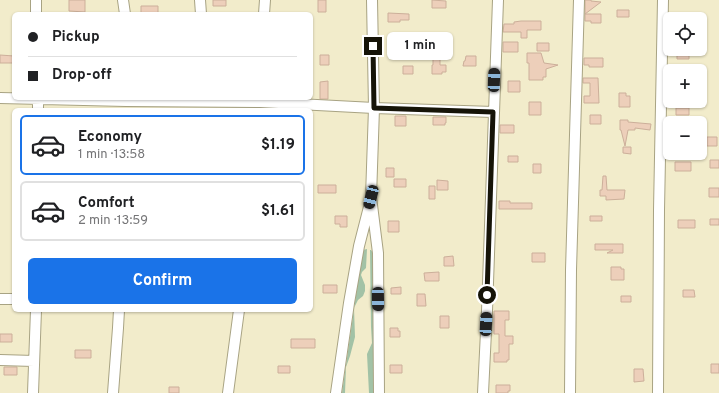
<!DOCTYPE html>
<meta charset="utf-8">
<style>
:root{--surface:#fff;--page:#f6f6f6;--text:#202124;--muted:#757577;--line:#e0e0e0;--accent:#1a73e8}
body{margin:0;font-family:Overpass,sans-serif;background:var(--page);color:var(--text);height:100vh;display:flex;flex-direction:column;font-size:15px;white-space:nowrap}
*{box-sizing:border-box;margin:0}
p{font-size:13px;color:var(--muted)}
.icon{flex:none;width:22px;height:22px;fill:none;stroke:currentColor;stroke-width:2;stroke-linecap:round;stroke-linejoin:round}
.map{position:relative;flex:1;overflow:hidden}
.sheet{position:absolute;left:12px;top:108px;width:301px;height:204px;display:flex;flex-direction:column;background:var(--surface);border-radius:6px;box-shadow:0 1px 3px #0004}
.sheet>*{flex:none}
.hud{position:absolute;left:12px;top:12px;width:301px;height:88px;border-radius:6px;box-shadow:0 1px 3px #0004;display:grid;align-content:center;height:88px;padding:0 16px;background:var(--surface)}
.fabs{position:absolute;left:663px;top:12px;display:grid;gap:8px}
.fabs a{display:grid;place-items:center;width:44px;height:44px;border-radius:6px;background:var(--surface);box-shadow:0 1px 3px #0004;font-size:20px}
.end{position:absolute;width:18px;height:18px;margin:-9px;border:5px solid #161408;background:#fff;box-shadow:0 0 0 2px #fff}
.from{border-radius:50%}
.bubble{position:absolute;height:28px;border-radius:6px;background:var(--surface);box-shadow:0 1px 3px #0004;font-size:13px;font-weight:700;line-height:28px;text-align:center}
.car{position:absolute;width:12px;height:24px;margin:-12px -6px;border-radius:5px;box-shadow:0 0 3px 1px #0007;background:linear-gradient(#222 24%,#8ab4d8 0 40%,#222 0 76%,#8ab4d8 0 86%,#222 0)}
.hud b{display:flex;align-items:center;gap:14px;height:38px;font-size:15px}
.hud b+b{border-top:1px solid var(--line)}
.hud i{width:10px;height:10px;background:var(--text)}
ul{padding:7px 0 0;list-style:none}
li{display:flex;align-items:center;gap:12px;height:60px;margin:0 8px 6px;padding:0 8px;border:2px solid var(--line);border-radius:6px}
li div{flex:1}
li b{display:block;font-size:15px}
li em{font-style:normal;font-weight:700}
li.active{border-color:var(--accent)}
li>.icon{width:36px;height:36px;stroke-width:1.5}
.cta{display:flex;gap:8px;margin-top:auto;padding:8px 16px}
.cta a{flex:1;height:46px;border-radius:6px;background:var(--accent);color:#fff;font-size:16px;font-weight:700;line-height:46px;text-align:center}
.map>svg:first-child{display:block}
.green{fill:#a2c2a6}
.building{fill:#edcfba;stroke:#ccaf9a}
.lines{fill:none;stroke-linecap:round;stroke-linejoin:round}
.minor-casing{stroke:#a8a383;stroke-width:12}
.minor{stroke:#fff;stroke-width:10}
.route{stroke:#161408;stroke-width:5}
</style>
<div class="map">
<svg width="719" height="393" viewBox="0 0 719 393">
<rect width="100%" height="100%" fill="#f2eccb"/>
<!-- green -->
<path class="green" d="M367,249L366,268L362,272L361,275L365,285V291L363,296L358,300L354,308L355,337L350,356L346,367L345,393H342L361,260L363,250Z
M370,250H371L373,253V393H369L367,354L372,343L371,327Z"/>
<!-- building -->
<path class="building" d="M69,0H85V12L69,11Z
M213,0H226V6H213Z
M318,0H326V12H318Z
M432,0L446,1V8H432Z
M585,0H591V1L601,2L585,14Z
M141,6H158V14H141Z
M617,10H629V17H617Z
M388,13L409,14V20H400V22H388Z
M585,14H601V23H591V21H585Z
M521,21H541V30H527V38H521V32H503L504,24H514V22Z
M433,40H440V65H446V72H442V74H432V65H433Z
M503,42H518V52H503Z
M537,43H549V51H537Z
M390,45H400V52H390Z
M677,51H689V59H677Z
M527,53H541L544,63L558,65L546,69V77H543V80H529V63H527Z
M0,55L14,56V63H0Z
M320,55H329V65H320Z
M466,56H476V66H463L464,61H465Z
M584,58H603V67H589V65H584Z
M403,66H413V74H403Z
M583,78H598L599,103H584V96H590V83H583Z
M328,81V99H320V82Z
M508,81H520V92H508Z
M619,93H626V96H630V107H619Z
M529,102H541V115H529Z
M676,108H689V115H676Z
M590,115H601V124H590Z
M395,116H406V126H395Z
M433,117H446V123H445V125H433Z
M620,120H628V122L651,124L650,130L635,128V130H628L625,146L621,130H620Z
M500,125H514V133H500Z
M707,137H717V146H707Z
M623,147H631V154L623,153Z
M508,156H518V162H508Z
M710,160H719V168H710Z
M675,162H691V171H675Z
M533,164H541V173H533Z
M386,168H394V177H386Z
M603,176H606L607,190H625L624,199L606,200V196H600V190H602Z
M394,179H406V187H394Z
M437,180L448,181V190H437Z
M318,185H336V193H318Z
M429,186H435V199H429Z
M709,188H719V197H709Z
M499,201H510V203H532V209H499Z
M335,216H347V227H340V224H335Z
M590,216H602V221H590Z
M710,219H719V225H710Z
M678,220H695V228H678Z
M388,221H399V232H388Z
M595,244H623V253H607L613,250H595Z
M532,253H545V262H532Z
M453,256L454,266H444V257Z
M611,267H621V269H624V280H611Z
M439,272V281H425L424,273Z
M323,285H337V293H323Z
M401,287V294H391V288Z
M683,290H694L695,297H683Z
M417,294H425L426,306H417Z
M621,296H631V302H621Z
M494,311H509V320H505V336H513V344H509V360H507V362H494V353H499V334H494Z
M440,316H449V328H440Z
M390,328H398V331H400V337H390Z
M0,334H12V342H0Z
M291,339H315V348H291Z
M75,350H91V358H75Z
M711,364H719V373H711Z
M390,365H402V373H390Z
M278,366H290V373H278Z
M4,367H17V375H4Z
M634,369H643L644,381L634,382Z
M496,385H510V391H508V393H496Z
M169,387H179V393H169Z"/>
<g class="lines">
<!-- minor casing -->
<g class="minor-casing">
<path id="minor" d="M36,0V14
M123,0L125,14
M200,0L201,14
M372,0L374,108L371,197L378,253L379,393
M264,14L265,0
M0,98L126,101L260,102L374,108L493,112
M38,98V110
M0,299H14
M0,360L34,361
M33,393L36,310
M113,393L118,328L119,310
M228,393L239,310
M336,393L349,303L359,246L370,203
M483,393L487,311L498,0
M570,393L571,270L579,0
M658,393L659,210L663,0"/>
</g>
<!-- minor -->
<use href="#minor" class="minor"/>
</g>
<g class="lines">
<!-- route -->
<path class="route" d="M373,46L374,108L493,112L487,295"/>
</g>
</svg>
<div class="fabs">
<a><svg class="icon" aria-label="locate" viewBox="0 0 24 24"><circle cx="12" cy="12" r="6"/><path d="M12 2v4M12 18v4M2 12h4M18 12h4"/></svg></a>
<a>+</a>
<a>−</a>
</div>
<i class="end from" style="left:487px;top:295px"></i>
<i class="end" style="left:373px;top:46px"></i>
<div class="bubble" style="left:387px;top:32px;width:66px">1 min</div>
<i class="car" style="left:494px;top:80px;rotate:2deg"></i>
<i class="car" style="left:371px;top:197px;rotate:194deg"></i>
<i class="car" style="left:378px;top:299px;rotate:179deg"></i>
<i class="car" style="left:486px;top:324px;rotate:3deg"></i>
<div class="hud">
<b><i class="from"></i>Pickup</b>
<b><i></i>Drop-off</b>
</div>
<section class="sheet">
<ul>
<li class="active"><svg class="icon" aria-label="car" viewBox="0 0 24 24"><path d="M5 17H2v-5l4-1 3-4h7l3 4 3 1v5h-3M9 17h6M6 11h13"/><circle cx="7" cy="17" r="2"/><circle cx="17" cy="17" r="2"/></svg><div><b>Economy</b><p>1 min · 13:58</p></div><em>$1.19</em></li>
<li><svg class="icon" aria-label="car" viewBox="0 0 24 24"><path d="M5 17H2v-5l4-1 3-4h7l3 4 3 1v5h-3M9 17h6M6 11h13"/><circle cx="7" cy="17" r="2"/><circle cx="17" cy="17" r="2"/></svg><div><b>Comfort</b><p>2 min · 13:59</p></div><em>$1.61</em></li>
</ul>
<div class="cta"><a>Confirm</a></div>
</section>
</div>
